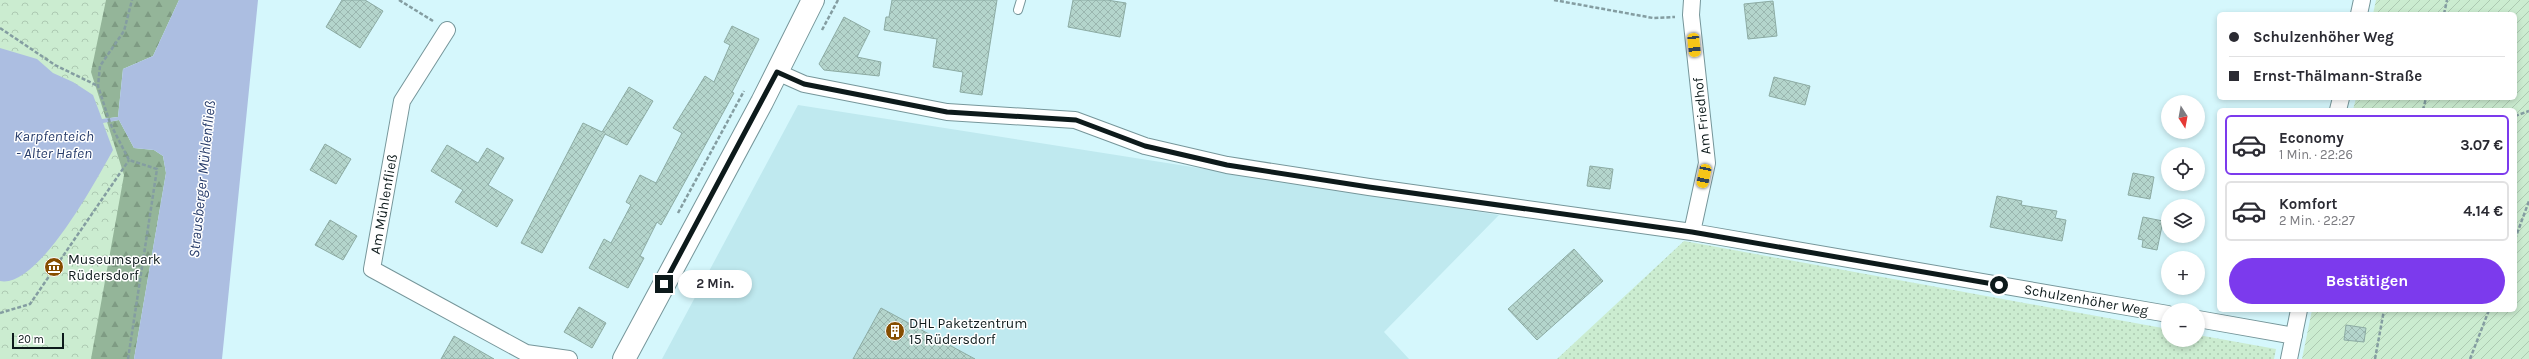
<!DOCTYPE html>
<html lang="de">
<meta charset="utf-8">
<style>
:root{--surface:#fff;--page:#f2f2f3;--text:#2b2b33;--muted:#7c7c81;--line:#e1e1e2;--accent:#7c3aed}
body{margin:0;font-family:Karla,sans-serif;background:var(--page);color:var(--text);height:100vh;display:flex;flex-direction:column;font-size:15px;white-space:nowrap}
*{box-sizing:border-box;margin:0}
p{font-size:13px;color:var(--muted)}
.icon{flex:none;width:22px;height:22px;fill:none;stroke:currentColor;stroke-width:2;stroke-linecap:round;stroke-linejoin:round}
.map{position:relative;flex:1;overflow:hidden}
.sheet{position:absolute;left:2217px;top:108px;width:300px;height:204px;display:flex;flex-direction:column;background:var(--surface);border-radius:6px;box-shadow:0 2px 6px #0003}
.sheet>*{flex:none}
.banner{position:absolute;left:2217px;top:12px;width:300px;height:88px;border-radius:6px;box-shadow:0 2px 6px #0003;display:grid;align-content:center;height:88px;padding:0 12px;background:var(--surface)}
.needle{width:26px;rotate:169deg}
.buttons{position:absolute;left:2161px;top:95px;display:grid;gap:8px}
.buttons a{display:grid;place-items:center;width:44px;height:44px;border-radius:50%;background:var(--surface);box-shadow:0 2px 6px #0003;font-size:20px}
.scale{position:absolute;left:12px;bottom:10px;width:52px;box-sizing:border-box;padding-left:4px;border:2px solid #0d1a1b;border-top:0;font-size:11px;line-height:14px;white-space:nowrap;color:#0d1a1b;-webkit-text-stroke:3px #fff;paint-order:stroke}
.end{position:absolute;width:18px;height:18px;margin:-9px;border:5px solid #0d1a1b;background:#fff;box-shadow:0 0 0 2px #fff}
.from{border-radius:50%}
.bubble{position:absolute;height:28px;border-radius:14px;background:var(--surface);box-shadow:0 2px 6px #0003;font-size:13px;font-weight:700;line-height:28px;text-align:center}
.car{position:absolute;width:12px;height:24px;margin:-12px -6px;border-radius:5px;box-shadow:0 0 3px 1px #0007;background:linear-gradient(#f5c518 24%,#345 0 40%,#f5c518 0 76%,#345 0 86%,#f5c518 0)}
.banner b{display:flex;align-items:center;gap:14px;height:38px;font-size:15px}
.banner b+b{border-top:1px solid var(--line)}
.banner i{width:10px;height:10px;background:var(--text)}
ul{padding:7px 0 0;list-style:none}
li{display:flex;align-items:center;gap:12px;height:60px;margin:0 8px 6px;padding:0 4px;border:2px solid var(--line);border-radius:6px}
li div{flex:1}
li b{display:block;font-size:15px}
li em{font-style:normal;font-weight:700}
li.current{border-color:var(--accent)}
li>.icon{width:36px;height:36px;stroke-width:1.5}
.action{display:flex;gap:8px;margin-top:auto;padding:8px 12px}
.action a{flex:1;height:46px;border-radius:24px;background:var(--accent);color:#fff;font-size:16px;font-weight:700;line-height:46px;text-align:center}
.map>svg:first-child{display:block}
.built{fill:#bfe9ef}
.grass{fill:url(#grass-dots)}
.forest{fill:url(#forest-firs)}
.park{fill:url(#park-crowns)}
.garden{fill:url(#garden-furrows)}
.water{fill:#acbee1}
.building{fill:url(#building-cross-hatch);stroke:#8caba3}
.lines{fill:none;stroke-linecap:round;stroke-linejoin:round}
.service-casing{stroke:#76969a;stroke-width:10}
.minor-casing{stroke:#76969a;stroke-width:18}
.secondary-casing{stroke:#76969a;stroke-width:24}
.path{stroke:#849da1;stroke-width:2.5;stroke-dasharray:4 2;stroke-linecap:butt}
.service{stroke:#fff;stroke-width:8}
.minor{stroke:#fff;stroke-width:16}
.secondary{stroke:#fff;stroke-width:22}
.route{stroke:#0d1a1b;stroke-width:5}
.labels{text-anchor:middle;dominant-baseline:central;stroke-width:3;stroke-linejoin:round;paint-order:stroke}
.street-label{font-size:14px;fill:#0d1a1b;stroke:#fff}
.poi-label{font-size:14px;fill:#0d1a1b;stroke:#fff;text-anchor:start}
.water-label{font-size:15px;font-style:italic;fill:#283d6b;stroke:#fff}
</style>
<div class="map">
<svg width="2529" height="359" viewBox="0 0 2529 359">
<defs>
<pattern id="grass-dots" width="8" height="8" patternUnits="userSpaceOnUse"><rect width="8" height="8" fill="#cbecd0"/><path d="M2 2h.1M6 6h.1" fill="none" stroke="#adcab2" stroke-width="1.8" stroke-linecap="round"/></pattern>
<pattern id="forest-firs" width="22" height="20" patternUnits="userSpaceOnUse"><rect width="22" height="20" fill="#94b599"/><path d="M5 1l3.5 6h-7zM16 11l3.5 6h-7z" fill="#7e9b83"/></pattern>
<pattern id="park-crowns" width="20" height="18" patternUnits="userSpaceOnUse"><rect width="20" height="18" fill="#cbecd0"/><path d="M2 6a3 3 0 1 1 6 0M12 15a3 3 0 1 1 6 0" fill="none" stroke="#adcab2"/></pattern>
<pattern id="garden-furrows" width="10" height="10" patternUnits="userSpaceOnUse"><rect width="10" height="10" fill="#cbecd0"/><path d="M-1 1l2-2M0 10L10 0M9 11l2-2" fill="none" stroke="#adcab2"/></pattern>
<pattern id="building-cross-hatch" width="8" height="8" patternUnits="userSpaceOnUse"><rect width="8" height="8" fill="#b4d5cc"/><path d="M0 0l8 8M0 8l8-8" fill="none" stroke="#9ab6af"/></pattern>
</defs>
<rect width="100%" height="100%" fill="#d5f7fc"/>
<!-- built -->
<path class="built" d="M798,105L1499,215L1384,332L1409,359H662Z"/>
<!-- grass -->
<path class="grass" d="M1684,241L2168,329V340H2198V335L2276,349L2274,359H1557Z"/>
<!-- forest -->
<path class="forest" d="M0,0H179L153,56L123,69L118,117L102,119Z
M119,120L134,148L154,150L163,156L166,173L134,359H0V281L102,123Z"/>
<!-- park -->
<path class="park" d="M0,0H106L91,72L124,175L91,359H0Z"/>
<!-- garden -->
<path class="garden" d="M2376,0H2529V359H2302L2312,310H2515V110H2353L2356,98H2515V14H2373Z"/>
<!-- water -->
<path class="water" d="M179,0H258L222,359H134L166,173L163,156L154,150L134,148L119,120L103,123L113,150C97,179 38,289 0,281V48L37,59L53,73L73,82L93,95L102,119L118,117L123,69L153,56Z"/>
<!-- building -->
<path class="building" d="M342,0H365L383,11L360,48L326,27Z
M892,0H997L982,95L960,92L963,72L933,67L937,39L884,30L886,17H889Z
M1073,0H1107L1126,3L1120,37L1068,27Z
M1773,1L1777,36L1748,39L1744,4Z
M844,17L870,31L857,57L881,62L879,76L824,70L819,64Z
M732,26L759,39L732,92L734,93L661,225L657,222L640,256L644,258L628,288L589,268L604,239L611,243L631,205L626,202L640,175L656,183L682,133L673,128L705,76L714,82L730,45L724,42Z
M1774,77L1810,86L1805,105L1769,96Z
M629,87L653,101L627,145L605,134L542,253L521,243L583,123L602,132Z
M325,144L351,159L336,184L310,170Z
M447,145L478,163L487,148L504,158L488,185L513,200L497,227L455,202L463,190L431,171Z
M1590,166L1613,169L1610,189L1587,186Z
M2133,173L2154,177L2150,199L2128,195Z
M1997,196L2022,201L2021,205L2057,211L2055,218L2066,220L2062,241L1990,227Z
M2143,217L2163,221L2157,250L2142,247L2143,240L2138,239Z
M330,220L357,236L343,260L315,245Z
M1574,249L1603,281L1537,340L1508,309Z
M579,307L606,323L592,348L564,332Z
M881,308L975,359H853Z
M2346,325L2366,328L2364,342L2344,340Z
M454,336L494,359H441Z"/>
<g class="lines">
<!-- service casing -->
<g class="service-casing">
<path id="service" d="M1018,10L1021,0"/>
</g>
<!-- minor casing -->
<g class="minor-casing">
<path id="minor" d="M2359,14L2362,0
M447,30L402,101L372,269L526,353L569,359
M777,72L804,84L947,112L1075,120L1145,146L1227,165L1369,187L1692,232L2168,314
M2338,110L2341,98
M1692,232L1707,163L1691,15L1692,0
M2198,319L2294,336
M2289,359L2299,310"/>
</g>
<!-- secondary casing -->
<g class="secondary-casing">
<path id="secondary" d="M624,359L762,102L813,0"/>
</g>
<!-- path -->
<path class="path" d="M399,0L433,21
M1554,0L1653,18L1675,17
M2444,14L2447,0
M0,28L55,65L98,86
M822,30L838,0
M2423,110L2426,98
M2515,116L2529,111
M678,213L744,91
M2515,239L2529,201
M0,313L30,304L129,160
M128,359L157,169L129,160L110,123L98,86L100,66L124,31L132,0
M2375,359L2384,310
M2470,359L2489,310"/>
<!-- service -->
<use href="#service" class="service"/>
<!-- minor -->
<use href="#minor" class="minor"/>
<!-- secondary -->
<use href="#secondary" class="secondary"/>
</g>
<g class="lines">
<!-- route -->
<path class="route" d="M664,284L777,72L804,84L947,112L1076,120L1145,146L1227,165L1369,187L1692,232L1999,285"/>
</g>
<!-- icons -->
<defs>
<g id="museum-disc" transform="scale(1)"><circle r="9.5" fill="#864d00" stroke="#fff"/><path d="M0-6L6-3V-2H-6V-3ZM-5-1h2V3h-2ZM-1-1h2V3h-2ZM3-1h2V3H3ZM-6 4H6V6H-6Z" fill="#fff"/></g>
<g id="building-disc" transform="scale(1)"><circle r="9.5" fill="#864d00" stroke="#fff"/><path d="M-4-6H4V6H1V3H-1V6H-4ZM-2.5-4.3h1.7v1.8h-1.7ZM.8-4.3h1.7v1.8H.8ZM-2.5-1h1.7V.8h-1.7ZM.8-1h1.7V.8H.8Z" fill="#fff"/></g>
</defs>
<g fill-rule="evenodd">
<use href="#museum-disc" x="54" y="267"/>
<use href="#building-disc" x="895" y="331"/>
</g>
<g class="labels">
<!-- street labels -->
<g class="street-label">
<text transform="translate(1702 116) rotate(-96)">Am Friedhof</text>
<text transform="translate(384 204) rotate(-80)">Am Mühlenfließ</text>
<text transform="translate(2086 300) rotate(10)">Schulzenhöher Weg</text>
</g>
<!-- poi labels -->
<g class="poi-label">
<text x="68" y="259">Museumspark<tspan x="68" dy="16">Rüdersdorf</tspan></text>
<text x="909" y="323">DHL Paketzentrum<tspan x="909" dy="16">15 Rüdersdorf</tspan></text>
</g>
<!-- water labels -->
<g class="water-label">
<text x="54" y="136">Karpfenteich<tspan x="54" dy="17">- Alter Hafen</tspan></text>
<text transform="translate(202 179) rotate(-84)">Strausberger Mühlenfließ</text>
</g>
</g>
</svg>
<div class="buttons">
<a><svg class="needle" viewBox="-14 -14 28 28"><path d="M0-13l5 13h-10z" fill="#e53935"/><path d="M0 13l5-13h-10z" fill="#7c7c81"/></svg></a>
<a><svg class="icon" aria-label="locate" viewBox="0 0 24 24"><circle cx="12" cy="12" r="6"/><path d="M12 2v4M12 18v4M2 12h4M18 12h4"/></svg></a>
<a><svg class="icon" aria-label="layers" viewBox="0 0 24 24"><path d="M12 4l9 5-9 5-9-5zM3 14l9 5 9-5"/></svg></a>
<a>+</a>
<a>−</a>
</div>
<div class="scale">20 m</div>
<i class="end from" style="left:1999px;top:285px"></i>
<i class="end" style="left:664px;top:284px"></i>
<div class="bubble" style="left:678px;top:270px;width:74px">2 Min.</div>
<i class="car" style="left:1694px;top:45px;rotate:174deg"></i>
<i class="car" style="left:1704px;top:176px;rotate:192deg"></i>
<div class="banner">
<b><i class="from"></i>Schulzenhöher Weg</b>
<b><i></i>Ernst-Thälmann-Straße</b>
</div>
<section class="sheet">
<ul>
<li class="current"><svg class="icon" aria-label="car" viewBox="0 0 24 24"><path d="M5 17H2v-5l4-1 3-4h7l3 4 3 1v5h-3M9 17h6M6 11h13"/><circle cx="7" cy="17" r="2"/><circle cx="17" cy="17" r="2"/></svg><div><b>Economy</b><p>1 Min. · 22:26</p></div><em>3.07 €</em></li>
<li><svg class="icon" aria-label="car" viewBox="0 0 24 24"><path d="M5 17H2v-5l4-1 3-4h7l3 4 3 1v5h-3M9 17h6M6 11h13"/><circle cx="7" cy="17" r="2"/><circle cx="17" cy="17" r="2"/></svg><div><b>Komfort</b><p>2 Min. · 22:27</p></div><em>4.14 €</em></li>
</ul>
<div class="action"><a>Bestätigen</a></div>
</section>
</div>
